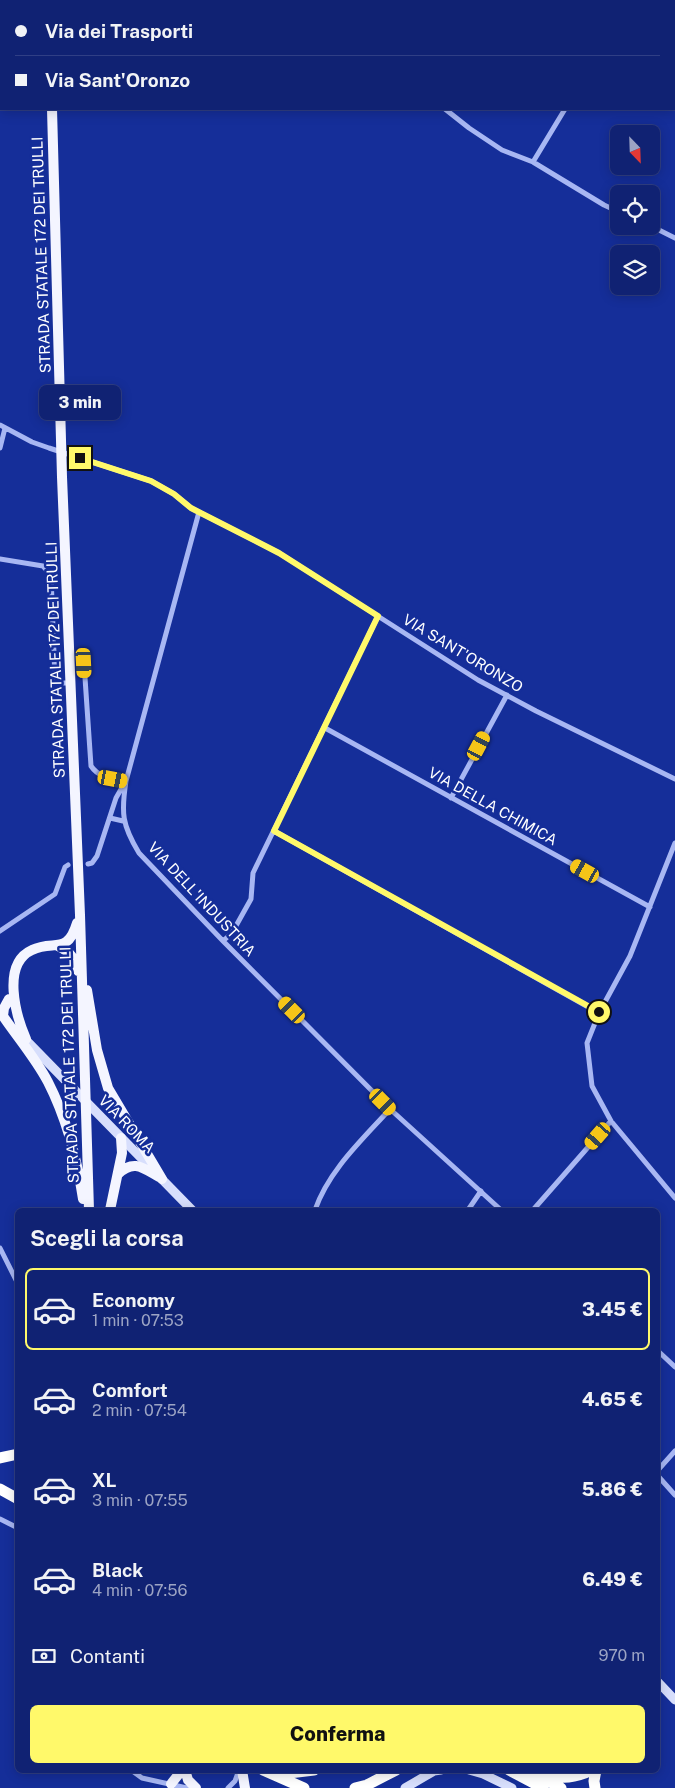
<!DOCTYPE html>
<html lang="it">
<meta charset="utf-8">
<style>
:root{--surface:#102273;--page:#192a78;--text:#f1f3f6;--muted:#9ca4c4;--line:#303f85;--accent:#fff96a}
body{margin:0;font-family:"Public Sans",sans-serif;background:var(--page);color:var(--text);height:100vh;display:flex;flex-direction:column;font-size:19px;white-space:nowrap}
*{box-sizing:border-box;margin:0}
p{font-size:16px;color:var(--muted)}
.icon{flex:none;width:28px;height:28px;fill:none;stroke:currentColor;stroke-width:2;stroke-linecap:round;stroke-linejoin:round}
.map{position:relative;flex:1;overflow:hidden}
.drawer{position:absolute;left:15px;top:1208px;width:645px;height:565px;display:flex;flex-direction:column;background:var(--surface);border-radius:8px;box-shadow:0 2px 12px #0003,0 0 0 1px var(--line)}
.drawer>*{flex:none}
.guide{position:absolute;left:0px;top:0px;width:675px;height:110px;box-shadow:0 2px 12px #0003,0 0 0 1px var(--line);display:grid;align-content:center;height:110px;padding:0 15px;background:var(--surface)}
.needle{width:32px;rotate:157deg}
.tools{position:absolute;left:610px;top:125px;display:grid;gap:10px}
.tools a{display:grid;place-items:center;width:50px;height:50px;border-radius:8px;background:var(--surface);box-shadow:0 2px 12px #0003,0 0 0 1px var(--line);font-size:25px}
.end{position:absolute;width:22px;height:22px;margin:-11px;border:6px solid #fff96a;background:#111;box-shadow:0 0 0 2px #111}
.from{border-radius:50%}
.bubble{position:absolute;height:35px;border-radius:8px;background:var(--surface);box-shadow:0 2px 12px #0003,0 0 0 1px var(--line);font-size:16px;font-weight:800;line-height:35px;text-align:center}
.car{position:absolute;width:15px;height:30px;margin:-15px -8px;border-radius:6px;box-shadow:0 0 4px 1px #0007;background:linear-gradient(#f5c518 24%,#345 0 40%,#f5c518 0 76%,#345 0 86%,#f5c518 0)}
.guide b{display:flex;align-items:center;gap:18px;height:48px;font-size:19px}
.guide b+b{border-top:1px solid var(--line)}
.guide i{width:12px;height:12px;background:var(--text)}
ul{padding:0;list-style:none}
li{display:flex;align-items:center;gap:15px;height:82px;margin:0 10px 8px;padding:0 5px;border:2px solid transparent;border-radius:8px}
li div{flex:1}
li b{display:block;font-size:19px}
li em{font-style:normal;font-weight:800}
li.on{border-color:var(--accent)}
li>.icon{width:45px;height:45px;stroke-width:1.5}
h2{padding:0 15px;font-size:22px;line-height:60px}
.pay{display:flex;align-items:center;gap:12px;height:55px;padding:0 15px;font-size:19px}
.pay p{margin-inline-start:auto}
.button{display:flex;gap:10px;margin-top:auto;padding:10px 15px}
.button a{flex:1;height:58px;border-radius:8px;background:var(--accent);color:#111;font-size:20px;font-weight:800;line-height:58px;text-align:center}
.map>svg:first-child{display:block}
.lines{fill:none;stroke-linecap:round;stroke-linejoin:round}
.street{stroke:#a8b7f3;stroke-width:5}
.secondary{stroke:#d7defc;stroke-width:9}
.primary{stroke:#f4f5ff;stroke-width:10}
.highway{stroke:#fff;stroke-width:11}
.route{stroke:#fff96a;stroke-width:6}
.labels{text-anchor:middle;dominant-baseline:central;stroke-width:5;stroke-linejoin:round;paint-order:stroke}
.street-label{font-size:15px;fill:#fff;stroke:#152e99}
</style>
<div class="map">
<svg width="675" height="1788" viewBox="0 0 675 1788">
<rect width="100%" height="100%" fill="#152e99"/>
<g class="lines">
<!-- street -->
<path class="street" d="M303,0L305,1
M445,109L469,128L502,150L533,162L604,205L619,212
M533,162L565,109
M651,226L675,238
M0,425L32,442L49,448L151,481L174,494L191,508L279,553L478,680L536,711L675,779
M0,448L5,428
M199,512L126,781C121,813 122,825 139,853L223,941L390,1109L501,1210
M0,559L43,566L51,575L55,680L61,683H70
M84,663L91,766C99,778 112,778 126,781
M325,728L650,907
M451,798L507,695
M110,818L123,821
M274,831L599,1013
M675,843L630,956L599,1013L587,1043L592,1086L611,1121L675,1198
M88,864L92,863L97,856L116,798L124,784
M0,931L55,894L65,867L68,865
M223,941L232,933L251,899L253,873L378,616
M315,1210C329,1170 362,1140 390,1109
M468,1210L481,1191
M533,1210L611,1121
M0,1248L18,1284
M658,1351L675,1367
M658,1470L675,1451
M658,1476L675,1495
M0,1519L18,1528
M131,1770L142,1778L187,1788
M228,1788L235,1781L239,1770"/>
<!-- secondary -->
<path class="secondary" d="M21,1035L192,1210
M658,1682L675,1700
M469,1770L483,1774L512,1788
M405,1788L434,1771L441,1770"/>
<!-- primary -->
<path class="primary" d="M49,0V1
M52,109L62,477L80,915L89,1210
M58,946C70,952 75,958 78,971
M87,990L97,1050L108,1088L162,1179
M9,999L4,1008L3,1016C18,1038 36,1059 48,1082C67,1119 77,1159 83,1199
M26,1039C16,1016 1,964 32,950C54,939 67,956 77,923
M118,1174C134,1159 143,1168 159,1177
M110,1210L122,1153L121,1138
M185,1770L188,1780L196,1788
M242,1770L245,1788
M171,1784L182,1770"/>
<!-- highway -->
<path class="highway" d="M0,1458L18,1454
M0,1489L18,1499
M263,1770L304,1788
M272,1770L289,1773L314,1770
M509,1770L543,1788
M528,1771C555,1777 566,1782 592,1770
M543,1778L561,1788
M355,1788L367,1785L396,1770
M595,1788L594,1781L596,1770"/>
</g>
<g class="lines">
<!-- route -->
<path class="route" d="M80,458L151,481L174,494L191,508L279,553L378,616L274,831L599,1012"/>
</g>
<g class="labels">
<!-- street labels -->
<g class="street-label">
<text transform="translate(41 255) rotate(-92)">STRADA STATALE 172 DEI TRULLI</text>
<text transform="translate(463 653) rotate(31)">VIA SANT'ORONZO</text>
<text transform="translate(55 660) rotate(-92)">STRADA STATALE 172 DEI TRULLI</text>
<text transform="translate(493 806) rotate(29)">VIA DELLA CHIMICA</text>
<text transform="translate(202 899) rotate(47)">VIA DELL'INDUSTRIA</text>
<text transform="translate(69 1065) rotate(-92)">STRADA STATALE 172 DEI TRULLI</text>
<text transform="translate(127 1124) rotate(46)">VIA ROMA</text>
</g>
</g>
</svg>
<div class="tools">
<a><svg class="needle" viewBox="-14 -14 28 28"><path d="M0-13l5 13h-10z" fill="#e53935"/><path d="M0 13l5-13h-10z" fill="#9ca4c4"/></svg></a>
<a><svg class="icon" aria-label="locate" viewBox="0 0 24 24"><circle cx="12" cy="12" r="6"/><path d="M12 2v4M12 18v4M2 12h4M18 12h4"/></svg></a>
<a><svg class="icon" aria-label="layers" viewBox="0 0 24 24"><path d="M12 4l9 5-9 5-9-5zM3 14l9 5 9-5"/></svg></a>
</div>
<i class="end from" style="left:599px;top:1012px"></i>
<i class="end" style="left:80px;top:458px"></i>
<div class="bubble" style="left:39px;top:385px;width:82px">3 min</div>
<i class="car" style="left:84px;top:663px;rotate:177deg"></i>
<i class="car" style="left:479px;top:746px;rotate:28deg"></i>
<i class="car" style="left:113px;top:779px;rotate:101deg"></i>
<i class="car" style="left:585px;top:871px;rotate:299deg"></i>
<i class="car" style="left:292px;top:1010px;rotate:315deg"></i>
<i class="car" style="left:383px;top:1102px;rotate:135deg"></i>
<i class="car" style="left:598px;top:1136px;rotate:221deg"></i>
<div class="guide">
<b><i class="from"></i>Via dei Trasporti</b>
<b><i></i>Via Sant'Oronzo</b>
</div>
<section class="drawer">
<h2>Scegli la corsa</h2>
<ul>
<li class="on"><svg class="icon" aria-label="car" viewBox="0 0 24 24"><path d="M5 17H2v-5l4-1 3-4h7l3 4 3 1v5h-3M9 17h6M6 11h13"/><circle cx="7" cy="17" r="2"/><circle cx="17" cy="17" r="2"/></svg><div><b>Economy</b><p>1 min · 07:53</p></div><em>3.45 €</em></li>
<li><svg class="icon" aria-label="car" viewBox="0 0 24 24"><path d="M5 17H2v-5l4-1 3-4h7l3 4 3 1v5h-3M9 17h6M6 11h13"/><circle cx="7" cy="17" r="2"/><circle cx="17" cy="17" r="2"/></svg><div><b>Comfort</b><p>2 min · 07:54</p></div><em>4.65 €</em></li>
<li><svg class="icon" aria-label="car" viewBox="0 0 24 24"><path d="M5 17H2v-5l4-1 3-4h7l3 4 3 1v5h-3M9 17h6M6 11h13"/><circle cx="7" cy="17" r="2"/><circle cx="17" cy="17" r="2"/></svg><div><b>XL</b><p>3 min · 07:55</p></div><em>5.86 €</em></li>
<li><svg class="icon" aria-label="car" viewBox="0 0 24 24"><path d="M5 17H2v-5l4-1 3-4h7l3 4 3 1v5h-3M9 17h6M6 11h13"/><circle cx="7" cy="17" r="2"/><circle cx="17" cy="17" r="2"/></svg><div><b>Black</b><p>4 min · 07:56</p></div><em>6.49 €</em></li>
</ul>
<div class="pay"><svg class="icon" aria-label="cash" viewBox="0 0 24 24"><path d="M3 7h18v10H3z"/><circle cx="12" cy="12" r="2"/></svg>Contanti<p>970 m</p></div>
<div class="button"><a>Conferma</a></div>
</section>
</div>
